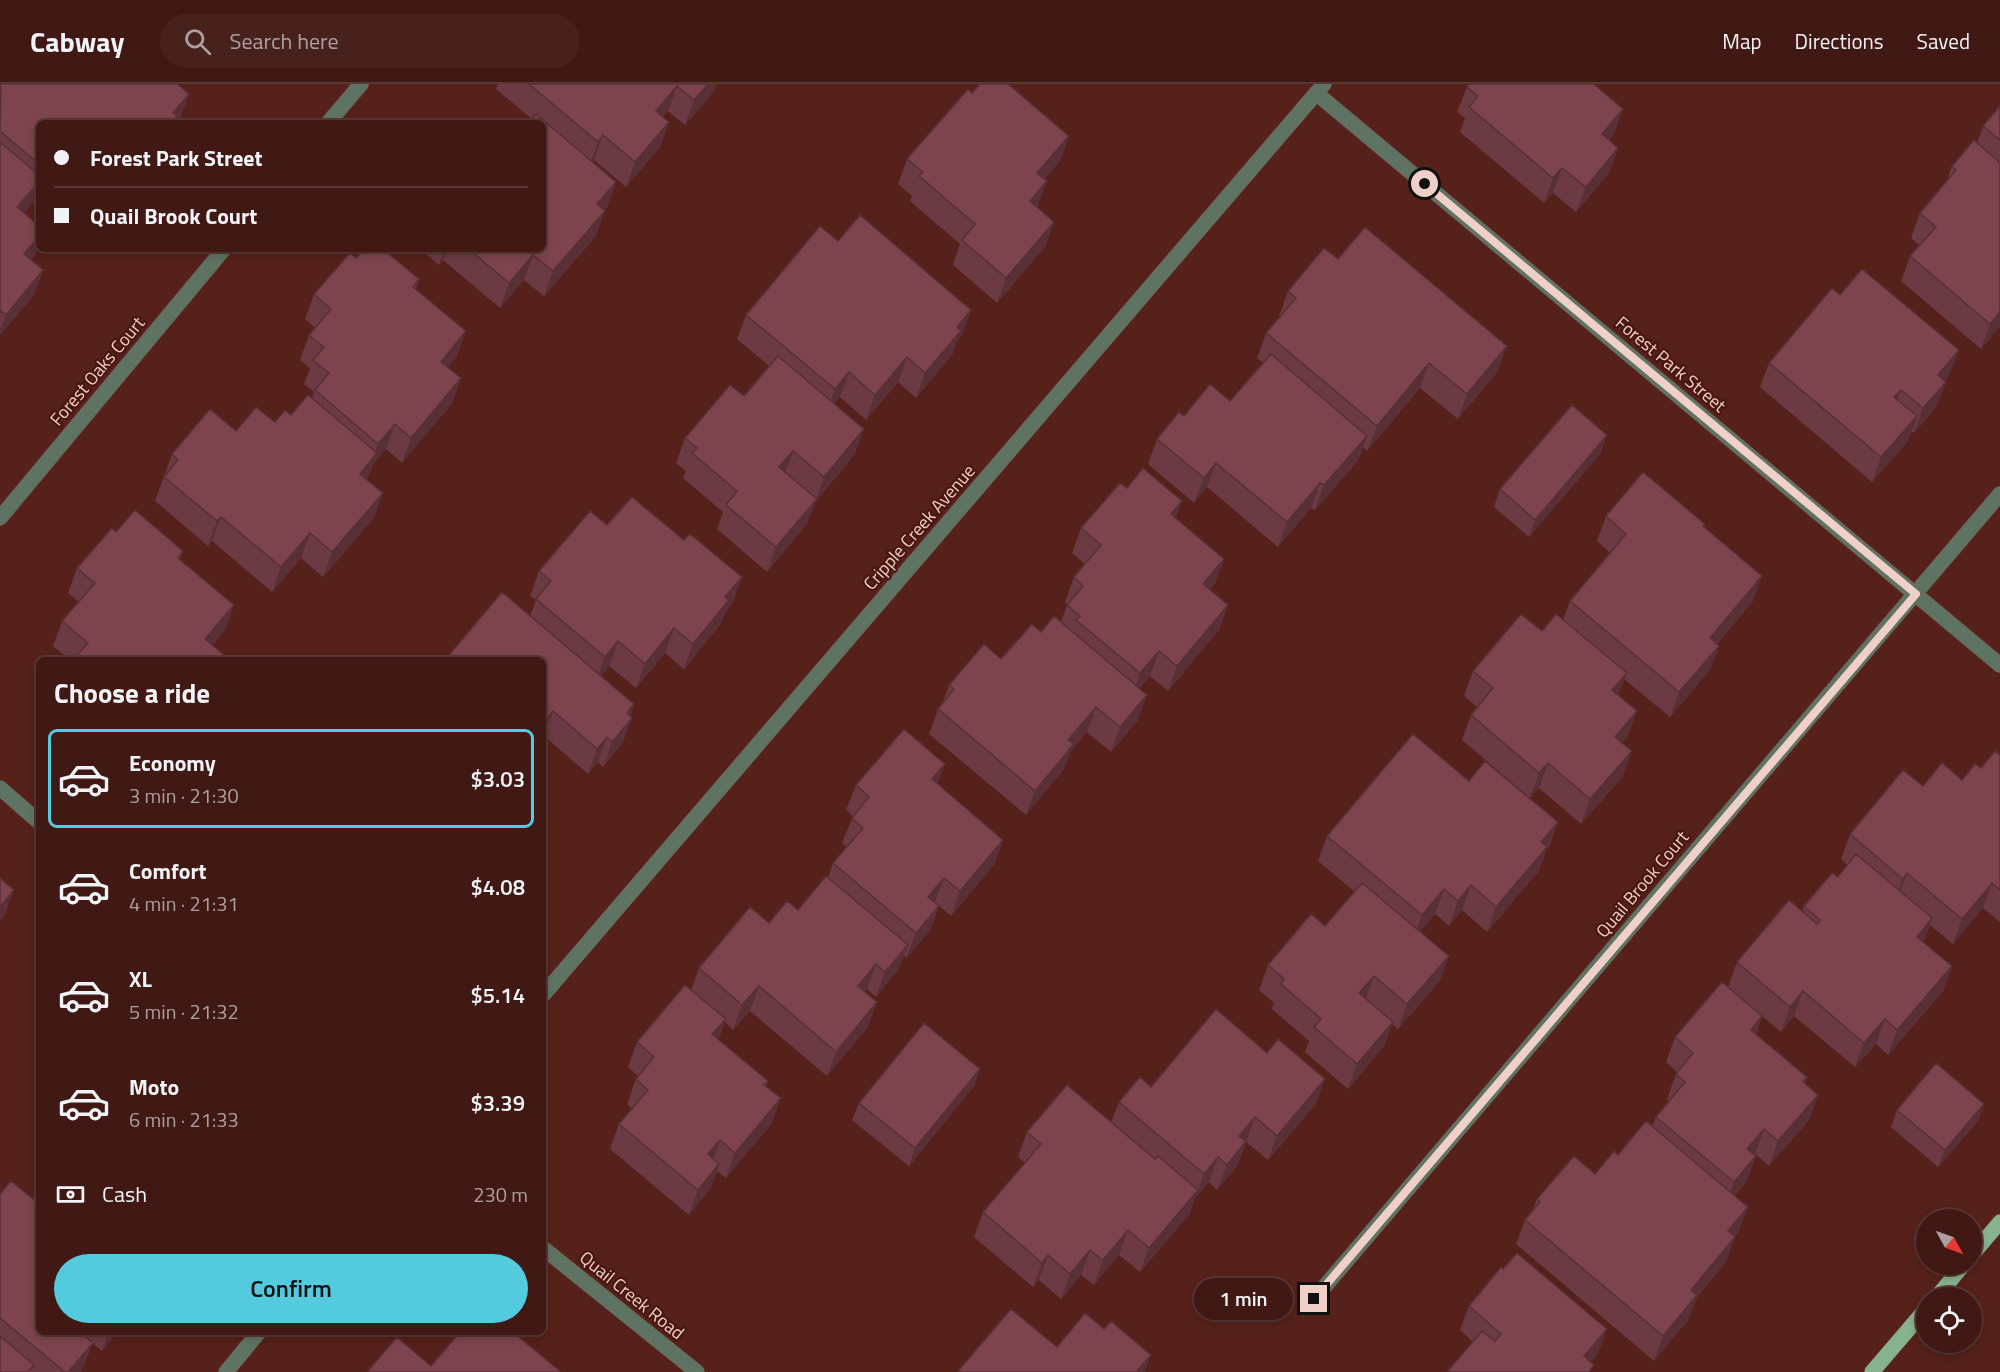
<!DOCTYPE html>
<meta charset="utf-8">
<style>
:root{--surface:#401914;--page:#47221d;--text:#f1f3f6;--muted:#aea0a0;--line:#593834;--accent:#54cade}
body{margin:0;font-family:"Titillium Web",sans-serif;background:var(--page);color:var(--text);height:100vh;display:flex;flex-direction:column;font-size:22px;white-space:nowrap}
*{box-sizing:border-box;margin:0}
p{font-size:20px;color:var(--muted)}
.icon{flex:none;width:33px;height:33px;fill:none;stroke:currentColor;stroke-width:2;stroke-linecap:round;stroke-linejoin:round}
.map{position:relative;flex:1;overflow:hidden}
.sheet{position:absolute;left:36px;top:573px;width:510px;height:678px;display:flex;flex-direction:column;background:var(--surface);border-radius:9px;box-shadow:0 3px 9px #0003,0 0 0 2px var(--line)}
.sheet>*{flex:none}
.hud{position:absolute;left:36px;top:36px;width:510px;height:132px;border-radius:9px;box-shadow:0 3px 9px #0003,0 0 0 2px var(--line);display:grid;align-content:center;height:132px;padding:0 18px;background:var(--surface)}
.needle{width:39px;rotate:130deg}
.fabs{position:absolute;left:1916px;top:1125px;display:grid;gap:12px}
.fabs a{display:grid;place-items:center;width:66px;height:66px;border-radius:50%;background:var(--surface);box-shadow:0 3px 9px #0003,0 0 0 2px var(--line);font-size:30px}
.end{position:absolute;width:27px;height:27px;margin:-14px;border:8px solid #f1cfc9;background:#111;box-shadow:0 0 0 3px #111}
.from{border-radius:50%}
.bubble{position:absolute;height:42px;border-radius:21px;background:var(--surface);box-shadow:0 3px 9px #0003,0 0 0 2px var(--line);font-size:20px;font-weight:600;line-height:42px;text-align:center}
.hud b{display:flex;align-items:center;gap:21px;height:57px;font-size:22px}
.hud b+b{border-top:2px solid var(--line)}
.hud i{width:15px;height:15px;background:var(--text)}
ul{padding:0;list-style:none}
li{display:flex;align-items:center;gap:18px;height:99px;margin:0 12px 9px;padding:0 6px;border:3px solid transparent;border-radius:9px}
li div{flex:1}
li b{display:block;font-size:22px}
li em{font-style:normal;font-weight:600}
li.selected{border-color:var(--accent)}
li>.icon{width:54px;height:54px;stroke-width:1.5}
h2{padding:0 18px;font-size:27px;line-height:72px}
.pay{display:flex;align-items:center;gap:15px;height:66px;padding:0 18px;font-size:22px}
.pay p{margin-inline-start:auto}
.cta{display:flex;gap:12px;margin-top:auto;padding:12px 18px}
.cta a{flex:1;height:69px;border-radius:36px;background:var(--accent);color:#111;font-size:24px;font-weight:600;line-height:69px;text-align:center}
header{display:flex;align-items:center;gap:36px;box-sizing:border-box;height:84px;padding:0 30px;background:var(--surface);border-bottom:2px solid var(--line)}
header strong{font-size:28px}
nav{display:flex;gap:33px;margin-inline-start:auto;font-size:21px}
.search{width:420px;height:54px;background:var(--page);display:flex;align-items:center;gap:15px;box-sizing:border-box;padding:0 21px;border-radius:33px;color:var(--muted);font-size:22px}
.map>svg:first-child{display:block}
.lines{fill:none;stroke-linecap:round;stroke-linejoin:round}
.minor-casing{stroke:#71403a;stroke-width:16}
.major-casing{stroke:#71403a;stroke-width:16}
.minor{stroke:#5f7363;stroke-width:15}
.major{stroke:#87b290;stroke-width:15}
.wall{fill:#6c3a42}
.shaded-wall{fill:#583036}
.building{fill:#7d444d;stroke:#583036;stroke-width:1.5}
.route{stroke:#f1cfc9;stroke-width:8}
.labels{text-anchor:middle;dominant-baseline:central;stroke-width:4.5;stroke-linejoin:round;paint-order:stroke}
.street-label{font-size:18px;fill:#f1cfc9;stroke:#491710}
</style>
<header>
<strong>Cabway</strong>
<div class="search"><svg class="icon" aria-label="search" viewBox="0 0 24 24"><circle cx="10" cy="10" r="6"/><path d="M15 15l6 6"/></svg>Search here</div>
<nav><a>Map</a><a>Directions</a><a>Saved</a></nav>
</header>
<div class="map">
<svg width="2000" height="1288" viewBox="0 0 2000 1288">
<rect width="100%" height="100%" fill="#55211a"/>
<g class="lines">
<!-- minor casing -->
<g class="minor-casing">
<path id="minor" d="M1316,9L2000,581
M328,39L361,0
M0,434L224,165
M0,704L39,738
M543,911L1324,0
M543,1164L697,1288
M1314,1215L2000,410
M226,1288L259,1248"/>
</g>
<!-- major casing -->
<g class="major-casing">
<path id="major" d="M1971,1172L2000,1138
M1936,1214L1964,1180
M1872,1288L1926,1225"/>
</g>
<!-- minor -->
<use href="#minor" class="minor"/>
<!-- major -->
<use href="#major" class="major"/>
</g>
<!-- wall -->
<path class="wall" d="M498,0H716L714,7L685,41L668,27L663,33L669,38L660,63L626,103L594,76L593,78L616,98L607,123L604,126L596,152L544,212L524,196L500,224L443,176L439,181L420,165H543L532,35L496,5Z
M0,1L189,10L180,35L176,39H39V113L36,110L33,118L24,129L35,171L31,176L43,186L34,211L0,251Z
M1467,3L1623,25L1614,50L1609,56L1618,64L1609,89L1576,128L1553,109L1544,119L1460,48L1465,34L1457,28Z
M972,9L1069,52L1060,77L1044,95L1037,123L1054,138L1045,163L997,219L953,181L960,160L910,117L912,112L898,100L907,75Z
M2000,22V242L1981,265L1901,197L1910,172L1919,161L1911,154L1920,129L1946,99L1952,82L1977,59L1983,42Z
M838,157L971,226L962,251L957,257L952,271L916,314L898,298L866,336L840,313L834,320L855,370L816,417L807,440L767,488L717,445L723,428L683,394L686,387L676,379L685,354L744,312L769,282L737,255L746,231Z
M356,174L419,195L416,205L457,272L448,283L461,294L452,319L402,379L386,365L373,380L367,396L383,409L374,434L323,493L301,474L272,508L212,457L208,462L155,417L172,370L236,347L275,338L291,331L312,314L314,308L304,300L310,284L300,276L309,251L315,244L305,235L314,210Z
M1338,175L1498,287L1458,335L1420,304L1367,367L1363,363L1358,377L1315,426L1311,424L1278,463L1207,403L1194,419L1148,380L1157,355L1184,332L1230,317L1263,279L1257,274L1266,249L1280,233L1279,232L1288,207Z
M1840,211L1959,266L1949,291L1944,297L1946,298L1936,323L1914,349L1911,347L1908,357L1872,398L1760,303L1769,279Z
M1601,369L1529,453L1494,423L1500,405Z
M1127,404L1176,434L1224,475L1215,499L1210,505L1228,521L1219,546L1168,607L1150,592L1139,605L1138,636L1111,668L1087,648L1071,667L1064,685L1026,731L929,650L938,625L943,618L949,601L1001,575L1041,548L1061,538L1067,521L1065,518L1074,493L1085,480L1072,469L1081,444Z
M1606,432L1705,440L1704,443L1753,517L1717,560L1719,562L1710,586L1670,633L1624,595L1618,611L1628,652L1622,659L1623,692L1581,740L1539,704L1530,714L1462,656L1471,631L1477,623L1464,612L1473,587L1563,536L1570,517L1610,469L1597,457Z
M607,441L684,456L742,493L733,518L726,527L720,541L684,585L665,569L636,604L609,582L601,592L634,620L623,658L603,683L598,678L588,690L544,652L543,653V576L530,532L536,516L530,512L539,487Z
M116,448L183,467L180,476L234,521L225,546L213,561L224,571L222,576H70L53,562L62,537L79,518L68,509L77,484Z
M2000,671V838L1983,824L1953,860L1930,841L1923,858L1952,882L1943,907L1888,971L1876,960L1855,983L1794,932L1781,948L1762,932L1756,950L1807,993L1805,1000L1818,1011L1809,1036L1769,1082L1755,1070L1754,1071L1747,1097L1734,1112L1748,1123L1738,1148L1735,1153L1726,1178L1697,1213L1688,1236L1654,1277L1516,1160L1525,1136L1533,1125L1537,1115L1595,1090L1652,1043L1656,1033L1669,1017L1667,1015L1676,990L1677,988L1666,978L1675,953L1728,903L1737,878L1802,827L1804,822L1838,793L1847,781L1841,775L1850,750L1923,702L1962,696Z
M1469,697L1558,738L1549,763L1547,765L1538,788L1487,848L1462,826L1449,842L1435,830L1420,848L1440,897L1398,945L1392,940L1384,962L1348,1005L1305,968L1309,957L1272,925L1274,919L1259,906L1268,881L1325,842L1355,808L1318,777L1327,752Z
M938,700L1003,756L994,781L951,832L939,822L930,847L906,874L904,871L898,886L876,913L867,905L865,908L868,943L827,992L750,927L733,946L725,938L718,956L768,997L766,1002L772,1039L726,1094L717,1087L710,1105L689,1131L610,1065L619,1040L632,1025L627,1020L636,995L638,992L628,983L637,958L691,906L699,884L769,839L798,826L828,793L833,779L847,763L842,759L852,734L853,732L846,726L856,701Z
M980,985L974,1002L909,1082L852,1036L859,1019Z
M1151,1003L1316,1020L1268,1076L1246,1058L1237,1082L1217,1106L1209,1098L1194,1114L1189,1131L1140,1188L1119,1171L1094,1201L1081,1191L1061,1215L1039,1196L1033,1203L974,1153L983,1128L1025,1079L1018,1073L1027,1048L1111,1038L1119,1018Z
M1984,1020L1978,1037L1938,1083L1891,1043L1897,1026Z
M0,1110L39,1248H117L102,1267L92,1259L83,1284L80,1288H0Z
M1469,1222L1598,1270L1591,1278L1473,1258L1460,1246Z"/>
<!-- shaded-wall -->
<path class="shaded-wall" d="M708,0H716L714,7L685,41L694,16Z
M677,2L668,27L647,52L656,27Z
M189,10L180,35L176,39H169L173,29Z
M1623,25L1614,50L1593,75L1602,50Z
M669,38L660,63L626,103L635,78Z
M603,51L594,76L589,83L598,58Z
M1069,52L1060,77L1028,114L1037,89Z
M1618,64L1609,89L1576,128L1586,103Z
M1562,84L1553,109L1544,119L1553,94Z
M1047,97L1038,122L1021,142L1030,117Z
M39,98V103L33,118L8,148L17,123Z
M616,98L607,123L588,145L597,120Z
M605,127L596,152L544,212L553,187Z
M1054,138L1045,163L997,219L1006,194Z
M39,152V160L35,171L15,195L24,170Z
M445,165H447L443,176L439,181Z
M533,171L524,196L500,224L509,199Z
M43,186L34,211L0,251V246L6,231Z
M971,226L962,251L957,257L952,271L916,314L925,289L957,243Z
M2000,228V242L1981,265L1990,240Z
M466,247L457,272L432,303L441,278Z
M1507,262L1498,287L1458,335L1467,310Z
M1959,266L1949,291L1929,316L1938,291Z
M907,273L898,298L866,336L875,311Z
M1429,279L1420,304L1367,367L1377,342Z
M849,288L840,313L826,330L835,305Z
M461,294L452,319L402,379L411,354Z
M1946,298L1936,323L1914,349L1923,324Z
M1901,306L1892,330L1894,313Z
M1917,332L1908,357L1872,398L1881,373Z
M395,340L386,365L373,380L368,394L351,415L360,390L373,374L378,360Z
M864,345L855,370L816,417L807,440L767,488L776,463L816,416L824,393Z
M1607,351L1601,369L1529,453L1535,436Z
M1367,352L1358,377L1315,426L1324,401Z
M793,367L784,392L779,383Z
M1216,379L1207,403L1194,419L1204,394Z
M1320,399L1311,424L1278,463L1287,438Z
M383,409L374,434L323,493L332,468Z
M1182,417L1173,442L1171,430Z
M221,433L212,457L208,462L217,437Z
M310,449L301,474L272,508L281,483Z
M1224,475L1215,499L1194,525L1203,500Z
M1762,492L1753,517L1701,579L1710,554Z
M742,493L733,518L726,527L720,541L684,585L693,560L725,513Z
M234,521L225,546L200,576L205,555Z
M1228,521L1219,546L1168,607L1177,582Z
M674,544L665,569L636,604L645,580Z
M618,557L609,582L596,598L605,573Z
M1719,562L1710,586L1670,633L1679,608Z
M1159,567L1150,592L1131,614L1140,589Z
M1627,589L1617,614L1612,606Z
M1147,611L1138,636L1111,668L1120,643Z
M634,620L628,639L632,634L623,658L603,683L612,658L627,629Z
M1096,623L1087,648L1071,667L1064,685L1026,731L1035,707L1068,656Z
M553,627L544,652L543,653V638Z
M1637,627L1628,652L1606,678L1615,653Z
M607,653L598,678L588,690L597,665Z
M1632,667L1623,692L1581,740L1590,715Z
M1548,679L1539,704L1530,714L1539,689Z
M945,680L936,704L932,695Z
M1558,738L1538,788L1487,848L1496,823L1541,758Z
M1003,756L994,781L951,832L960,807Z
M1907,789L1898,814L1894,820L1903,795Z
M944,794L935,818L928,813Z
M1992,799L1983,824L1953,860L1962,835Z
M1471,801L1462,826L1449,842L1458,817Z
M1444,805L1435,830L1413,856L1422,831Z
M14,806L5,831L0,837V823Z
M939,822L930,847L906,874L916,849Z
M1932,834L1923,859L1917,853Z
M908,861L898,886L876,913L885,888Z
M1449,872L1440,897L1398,945L1407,920Z
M876,880L867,905L849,927L858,902Z
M1952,882L1943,907L1888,971L1897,946Z
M1374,892L1365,917L1359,909Z
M759,902L750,927L733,946L742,921Z
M1803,907L1794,932L1781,948L1790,923Z
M877,918L868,943L827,992L836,968Z
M1762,932L1753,957L1751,946Z
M726,935L717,960L712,950Z
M1885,935L1876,960L1855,983L1864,959Z
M1393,938L1384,962L1348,1005L1357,980Z
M980,985L974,1002L909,1082L915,1064Z
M1325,995L1316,1020L1268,1076L1277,1052Z
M1818,1011L1809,1036L1769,1082L1778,1057Z
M781,1014L772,1039L726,1094L735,1069Z
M1984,1020L1978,1037L1938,1083L1945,1066Z
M1255,1033L1246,1058L1239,1052Z
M1764,1045L1755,1070L1738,1090L1747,1065Z
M720,1056L711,1081L708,1070Z
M1246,1057L1237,1082L1217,1106L1227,1081Z
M1756,1072L1747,1097L1725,1123L1734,1098Z
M1218,1073L1209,1098L1195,1115L1204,1090Z
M719,1080L710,1105L689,1131L698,1106Z
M1198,1106L1189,1131L1140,1188L1149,1164Z
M1748,1123L1738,1148L1719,1172L1728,1147Z
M1128,1146L1119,1171L1094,1201L1103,1176Z
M1735,1153L1726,1178L1697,1213L1688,1236L1654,1277L1663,1252L1691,1206Z
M1090,1166L1081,1191L1061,1215L1070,1190Z
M1048,1171L1039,1196L1033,1203L1042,1179Z
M1607,1245L1598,1270L1583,1288L1584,1272Z
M109,1248H117L102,1267Z
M93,1259L83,1284L80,1288H68Z
M1151,1271L1145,1288H1136Z"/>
<!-- building -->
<path class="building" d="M1,0H177L189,10L173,29L177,32L171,39H39V80L0,47Z
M529,0H708L694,16L677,2L656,27L669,38L635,78L603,51L598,58Z
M980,0H1008L1069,52L1037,89L1047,97L1030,117L1054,138L1006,194L962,156L975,140L919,92L923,88L907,75L968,5L972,9Z
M1469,0H1594L1623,25L1602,50L1618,64L1586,103L1562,84L1553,94L1469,23L1478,12L1467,3Z
M2000,22V56L1983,42Z
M536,30L616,98L597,120L605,127L553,187L533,171L509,199L469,165H543V39H529Z
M1974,56L2000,79V228L1990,240L1910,172L1936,143L1920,129L1956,86L1952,82Z
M0,58L39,91V98L17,123L39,142V152L24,170L43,186L6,231L1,227L0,229Z
M860,131L971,226L957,243L961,247L925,289L907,273L875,311L849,288L835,305L746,231L820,142L838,157Z
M1365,143L1507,262L1467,310L1429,279L1377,342L1266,249L1296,214L1288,207L1324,164L1338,175Z
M364,165H383L419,195L413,203L466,247L441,278L461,294L411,354L395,340L378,360L315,306L329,289L313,276L324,263L309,251L331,225L314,210L350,169L356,174Z
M1862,185L1959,266L1938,291L1946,298L1923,324L1901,306L1894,313L1917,332L1881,373L1769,279L1832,204L1840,211Z
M1271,270L1367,352L1324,401L1320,399L1287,438L1216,379L1204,394L1157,355L1179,328L1184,332L1210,300L1230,317Z
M778,272L864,345L824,393L793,367L779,383L817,415L776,463L726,421L737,407L692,369L697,364L685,354L730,301L744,312Z
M308,311L377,369L360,390L383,409L332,468L310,449L281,483L221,433L217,437L164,393L178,376L172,370L210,325L236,347L256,323L275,338L285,326L291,331Z
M1572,321L1607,351L1535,436L1500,405Z
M1143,384L1182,417L1171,430L1224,475L1203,500L1228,521L1177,582L1159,567L1140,589L1076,536L1080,532L1067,521L1083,502L1074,493L1101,461L1081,444L1120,399L1127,404Z
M1643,388L1705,440L1703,442L1762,492L1710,554L1719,562L1679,608L1570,517L1626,450L1606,432Z
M632,413L684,456L690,450L742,493L725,513L729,516L693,560L674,544L645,580L618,557L605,573L536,515L551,497L539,487L590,427L607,441Z
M135,426L183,467L178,474L234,521L205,555L224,571L219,576H73L88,559L62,537L95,499L77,484L112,444L116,448Z
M502,508L634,620L627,629L632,634L612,658L607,653L597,665L553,627L543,638V576H445Z
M1521,530L1542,547L1556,530L1627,589L1612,606L1637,627L1615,653L1632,667L1590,715L1548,679L1539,689L1471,631L1493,604L1473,587Z
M1054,532L1147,611L1120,643L1096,623L1068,656L1074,660L1035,707L938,625L954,605L949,601L984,560L1001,575L1032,540L1041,548Z
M904,645L945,680L932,695L1003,756L960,807L944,794L928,813L939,822L916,849L833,779L863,744L852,734L869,713L856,701Z
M1413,650L1469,697L1485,677L1558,738L1541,758L1547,763L1496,823L1471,801L1458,817L1444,805L1422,831L1327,752Z
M1995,667L2000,671V806L1992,799L1962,835L1907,789L1903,795L1850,750L1903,686L1923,702L1942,679L1962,696L1975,680L1981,684Z
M1856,770L1932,834L1917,853L1952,882L1897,946L1885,935L1864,959L1803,907L1790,923L1737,878L1789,816L1817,840L1820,836L1804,822L1832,789L1838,793Z
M826,792L908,861L885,888L876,880L858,902L877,918L836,968L759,902L742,921L699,884L750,823L769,839L787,817L798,826Z
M0,794L14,806L0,823Z
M1362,799L1449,872L1407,920L1374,892L1359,909L1393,938L1357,980L1314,943L1321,935L1281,900L1284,895L1268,881L1311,830L1325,842Z
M1722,898L1762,932L1751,946L1807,993L1803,998L1818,1011L1778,1057L1764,1045L1747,1065L1756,1072L1734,1098L1656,1033L1685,998L1676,990L1693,969L1675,953Z
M685,901L726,935L712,950L768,997L764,1001L781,1014L735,1069L720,1056L708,1070L719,1080L698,1106L619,1040L648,1006L636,995L654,973L637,958Z
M1216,925L1267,969L1278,955L1325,995L1277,1052L1255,1033L1239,1052L1246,1057L1227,1081L1218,1073L1204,1090L1119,1018L1140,993L1151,1003Z
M924,939L980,985L915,1064L859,1019Z
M1936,979L1984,1020L1945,1066L1897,1026Z
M1067,1001L1155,1075L1158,1072L1198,1106L1149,1164L1128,1146L1103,1176L1090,1166L1070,1190L1048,1171L1042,1179L983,1128L1041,1060L1027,1048Z
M1646,1037L1748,1123L1728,1147L1735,1153L1691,1206L1697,1211L1663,1252L1525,1136L1540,1118L1537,1115L1574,1072L1595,1090L1614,1067L1618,1071Z
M11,1097L39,1120V1248H80L93,1259L68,1288H65L0,1234V1110Z
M1517,1169L1607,1245L1584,1272L1594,1281L1589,1288H1447L1482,1247L1495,1257L1501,1250L1469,1222L1501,1183L1503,1185Z
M1011,1225L1057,1263L1085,1229L1104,1245L1111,1237L1151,1271L1136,1288H959L958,1287Z
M460,1248H513L561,1288H367L397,1253L431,1282Z
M0,1252L34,1281L28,1288H0Z"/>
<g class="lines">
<!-- route -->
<path class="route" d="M1314,1215L1916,510L1425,100"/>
</g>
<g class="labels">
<!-- street labels -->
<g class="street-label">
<text transform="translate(1671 280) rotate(40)">Forest Park Street</text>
<text transform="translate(97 287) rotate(-50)">Forest Oaks Court</text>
<text transform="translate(919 443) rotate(-49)">Cripple Creek Avenue</text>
<text transform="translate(1642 800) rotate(-50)">Quail Brook Court</text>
<text transform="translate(632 1211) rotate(39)">Quail Creek Road</text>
</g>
</g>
</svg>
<div class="fabs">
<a><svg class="needle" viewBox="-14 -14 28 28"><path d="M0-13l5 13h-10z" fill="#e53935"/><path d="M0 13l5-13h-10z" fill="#aea0a0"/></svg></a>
<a><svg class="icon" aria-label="locate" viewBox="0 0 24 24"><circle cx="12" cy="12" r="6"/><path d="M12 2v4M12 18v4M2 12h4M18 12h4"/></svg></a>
</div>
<i class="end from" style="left:1425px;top:100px"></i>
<i class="end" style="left:1314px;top:1215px"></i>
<div class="bubble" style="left:1194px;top:1194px;width:99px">1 min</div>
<div class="hud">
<b><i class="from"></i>Forest Park Street</b>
<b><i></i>Quail Brook Court</b>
</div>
<section class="sheet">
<h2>Choose a ride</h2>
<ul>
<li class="selected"><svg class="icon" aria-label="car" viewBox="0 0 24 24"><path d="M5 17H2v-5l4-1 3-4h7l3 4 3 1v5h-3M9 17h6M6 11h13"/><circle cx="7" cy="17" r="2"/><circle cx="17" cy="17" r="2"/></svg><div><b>Economy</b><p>3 min · 21:30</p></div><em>$3.03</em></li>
<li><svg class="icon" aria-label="car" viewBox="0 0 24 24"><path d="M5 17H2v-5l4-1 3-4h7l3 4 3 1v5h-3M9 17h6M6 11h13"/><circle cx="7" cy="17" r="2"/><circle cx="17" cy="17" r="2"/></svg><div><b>Comfort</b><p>4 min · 21:31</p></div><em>$4.08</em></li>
<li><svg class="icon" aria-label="car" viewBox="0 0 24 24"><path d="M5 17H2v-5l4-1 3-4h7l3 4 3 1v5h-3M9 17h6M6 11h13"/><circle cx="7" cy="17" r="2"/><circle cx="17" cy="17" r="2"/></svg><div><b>XL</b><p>5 min · 21:32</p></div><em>$5.14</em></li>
<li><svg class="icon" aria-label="car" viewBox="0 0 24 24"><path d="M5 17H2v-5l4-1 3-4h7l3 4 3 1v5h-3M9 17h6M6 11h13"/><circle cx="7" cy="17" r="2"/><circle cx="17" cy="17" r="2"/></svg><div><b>Moto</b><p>6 min · 21:33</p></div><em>$3.39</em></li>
</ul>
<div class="pay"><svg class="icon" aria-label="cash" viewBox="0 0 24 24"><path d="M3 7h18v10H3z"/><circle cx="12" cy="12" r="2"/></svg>Cash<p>230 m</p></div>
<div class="cta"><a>Confirm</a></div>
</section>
</div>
